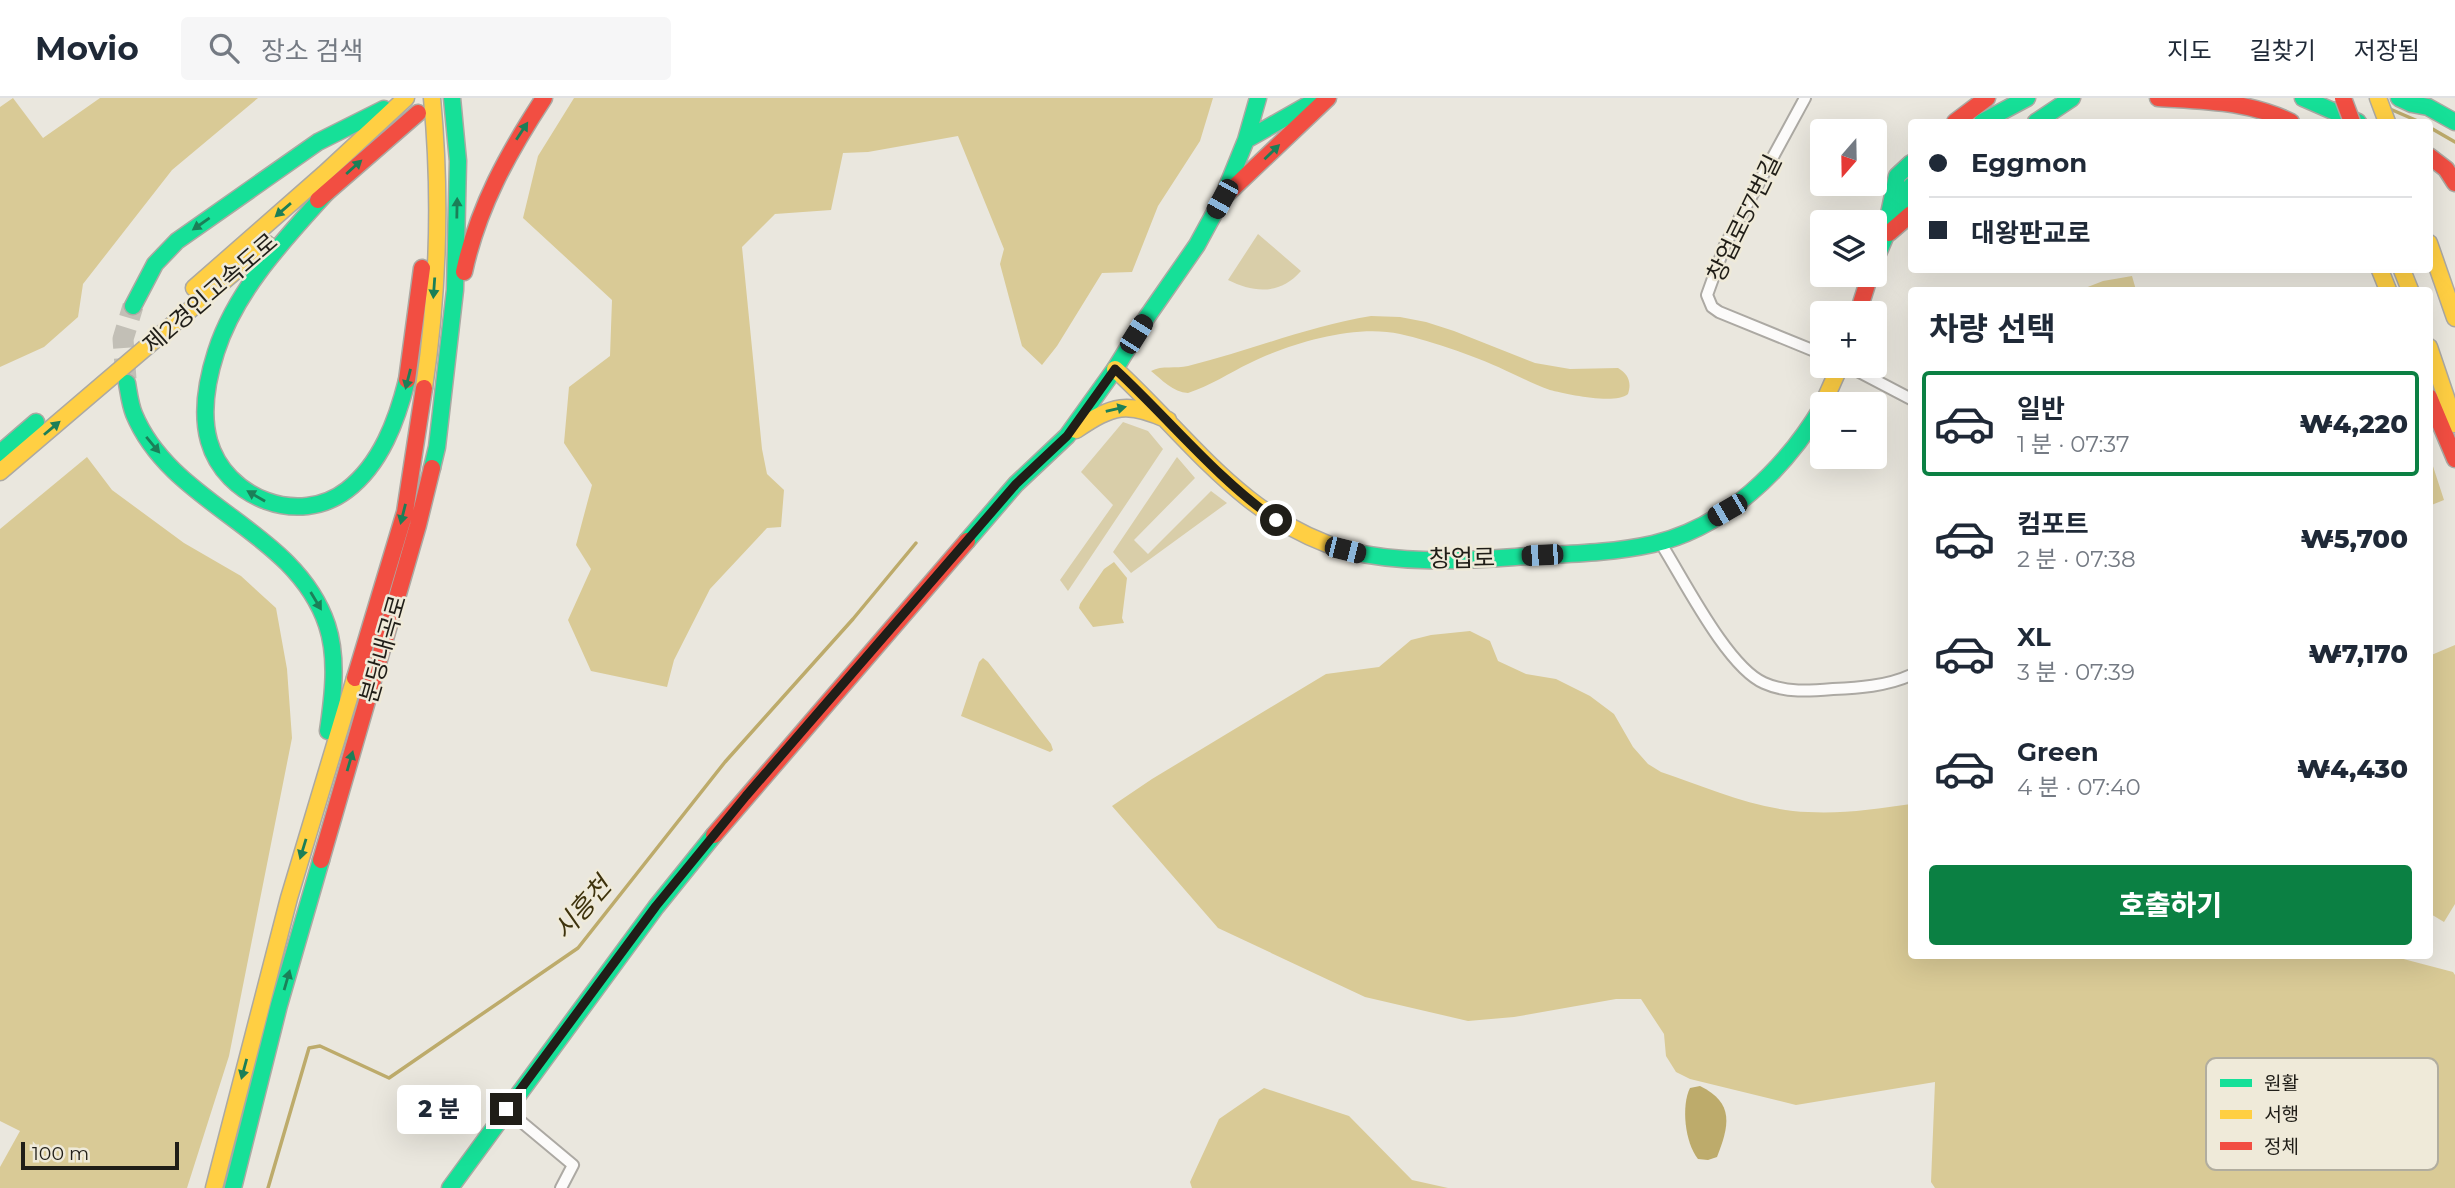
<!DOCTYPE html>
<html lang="ko">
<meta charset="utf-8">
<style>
:root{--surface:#fff;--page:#f6f6f7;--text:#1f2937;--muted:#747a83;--line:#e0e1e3;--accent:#0b8043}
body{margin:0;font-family:Montserrat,"Noto Sans KR",sans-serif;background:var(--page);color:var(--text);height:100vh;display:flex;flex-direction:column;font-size:26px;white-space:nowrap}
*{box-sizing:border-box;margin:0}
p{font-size:23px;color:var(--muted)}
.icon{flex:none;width:38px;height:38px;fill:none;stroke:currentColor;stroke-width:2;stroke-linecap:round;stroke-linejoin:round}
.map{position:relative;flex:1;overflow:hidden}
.details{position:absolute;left:1908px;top:189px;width:525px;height:672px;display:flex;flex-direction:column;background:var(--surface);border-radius:7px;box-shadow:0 7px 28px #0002}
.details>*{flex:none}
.hud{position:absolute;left:1908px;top:21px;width:525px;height:154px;border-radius:7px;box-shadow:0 7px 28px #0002;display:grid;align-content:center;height:154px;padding:0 21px;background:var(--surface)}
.needle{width:46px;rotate:200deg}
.fabs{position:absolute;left:1810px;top:21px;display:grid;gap:14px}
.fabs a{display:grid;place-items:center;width:77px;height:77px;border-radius:7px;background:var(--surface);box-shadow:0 7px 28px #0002;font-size:35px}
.scale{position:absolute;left:21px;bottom:18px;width:158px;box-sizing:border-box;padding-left:7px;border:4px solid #201e18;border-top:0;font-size:19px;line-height:24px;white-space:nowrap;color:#201e18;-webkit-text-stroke:5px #efead9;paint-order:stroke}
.end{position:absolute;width:32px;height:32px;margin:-16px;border:9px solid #201e18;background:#fff;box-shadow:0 0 0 4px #fff}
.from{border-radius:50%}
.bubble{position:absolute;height:49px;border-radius:7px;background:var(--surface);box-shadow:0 7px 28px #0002;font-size:23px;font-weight:800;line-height:49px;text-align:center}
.car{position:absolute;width:21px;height:42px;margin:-21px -10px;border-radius:9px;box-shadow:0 0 5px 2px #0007;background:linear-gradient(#222 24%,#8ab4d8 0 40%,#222 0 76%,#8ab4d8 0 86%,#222 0)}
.hud b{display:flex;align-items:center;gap:24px;height:66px;font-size:26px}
.hud b+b{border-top:2px solid var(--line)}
.hud i{width:18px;height:18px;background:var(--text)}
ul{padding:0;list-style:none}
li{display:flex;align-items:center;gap:21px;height:105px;margin:0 14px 10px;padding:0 7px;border:4px solid transparent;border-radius:7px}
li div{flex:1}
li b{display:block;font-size:26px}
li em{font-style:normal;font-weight:800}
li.active{border-color:var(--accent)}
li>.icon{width:63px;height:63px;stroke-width:1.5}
h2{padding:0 21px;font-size:32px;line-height:84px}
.button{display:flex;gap:14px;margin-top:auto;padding:14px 21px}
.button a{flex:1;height:80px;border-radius:7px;background:var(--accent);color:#fff;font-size:28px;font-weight:800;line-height:80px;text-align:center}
header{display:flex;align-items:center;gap:42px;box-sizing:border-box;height:98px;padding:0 35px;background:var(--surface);border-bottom:2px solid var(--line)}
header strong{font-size:33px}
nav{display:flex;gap:38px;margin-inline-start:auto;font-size:24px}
.search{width:490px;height:63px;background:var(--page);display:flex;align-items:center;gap:18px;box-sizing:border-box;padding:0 24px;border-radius:7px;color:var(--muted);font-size:26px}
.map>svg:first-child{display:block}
.green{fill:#d9cea9}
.forest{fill:#d9ca96}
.water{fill:#bdab6b}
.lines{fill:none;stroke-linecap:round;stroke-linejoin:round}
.stream{stroke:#bdab6b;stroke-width:3.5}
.highway-tunnel{stroke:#c2bfb6;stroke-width:21;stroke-dasharray:21 10;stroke-linecap:butt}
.street-casing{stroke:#aca9a3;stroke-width:14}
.fast-casing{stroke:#aca9a3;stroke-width:19}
.slow-casing{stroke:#aca9a3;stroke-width:19}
.jam-casing{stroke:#aca9a3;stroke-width:19}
.street{stroke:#fcfbfa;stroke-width:10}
.fast{stroke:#16e098;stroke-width:16}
.slow{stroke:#ffcf43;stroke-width:16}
.jam{stroke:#f24e42;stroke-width:16}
.jam-bridge-casing{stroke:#aca9a3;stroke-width:19;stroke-linecap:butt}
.jam-bridge{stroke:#f24e42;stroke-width:16}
.oneway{fill:#1b7f58}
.route{stroke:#201e18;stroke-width:9}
.labels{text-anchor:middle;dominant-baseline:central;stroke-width:5;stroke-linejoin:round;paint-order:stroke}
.street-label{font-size:24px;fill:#201e18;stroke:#efead9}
.water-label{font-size:26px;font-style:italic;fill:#3e330d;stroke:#efead9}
.key{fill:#efead9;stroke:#b1ad9f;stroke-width:2}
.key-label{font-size:19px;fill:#201e18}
</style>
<header>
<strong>Movio</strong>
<div class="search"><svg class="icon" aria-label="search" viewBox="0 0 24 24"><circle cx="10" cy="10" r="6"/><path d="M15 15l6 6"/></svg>장소 검색</div>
<nav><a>지도</a><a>길찾기</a><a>저장됨</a></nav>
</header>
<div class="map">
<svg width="2455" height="1090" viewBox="0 0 2455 1090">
<rect width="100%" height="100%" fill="#eae7de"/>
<!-- green -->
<path class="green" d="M1258,136L1301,173C1280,197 1254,195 1228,182Z
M1123,324L1148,333L1163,351L1068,493L1060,482L1113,407L1081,374Z
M1177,359L1195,380L1134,442L1148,456L1211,393L1227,405L1131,475L1113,454Z"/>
<!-- forest -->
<path class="forest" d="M13,0L43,40L100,0H258L172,72L83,186L78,219L44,249L0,269V9Z
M574,0H1213L1200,43L1158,108L1132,174L1102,175L1057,248L1042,267L1022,248L1000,166L1004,151L958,38L868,54L843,55L831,112L775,116L742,149L762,351L767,376L784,392L781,429L767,430L710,491L674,562L667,589L591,573L568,522L591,471L576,447L592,387L564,345L569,289L610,258L612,202L523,120L538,58Z
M2132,178L2136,192H2080L2103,183Z
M1371,218L1400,219L1426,224L1454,233L1535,265L1570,271L1618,270C1628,276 1632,284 1628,296C1615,307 1566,296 1550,292C1536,287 1524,281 1511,275C1481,260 1432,243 1400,236C1355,226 1291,245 1250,265C1229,275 1210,288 1188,295C1173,294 1162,282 1151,273C1162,267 1176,271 1188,268C1250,253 1308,228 1371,218Z
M2429,356L2444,402L2429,408Z
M87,359L112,392L184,445L241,478L276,510L287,571L292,640L229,958L187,1090H0V1069L20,1033L0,1023V431Z
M1114,464L1127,480L1122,520L1124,525L1093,529L1079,510L1080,506L1104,471Z
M1470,533L1490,543L1498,563L1526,576L1556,581L1590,598L1614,616L1633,649L1648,666L1661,674C1708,690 1757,712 1808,714C1842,716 1877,711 1911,706V858H2392L2453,874L2455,877V1090H1935L1931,1084L1935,984L1796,1007L1690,981L1676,974L1666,958L1664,936L1641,901H1616L1514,919L1468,923L1365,899L1218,830L1112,708L1152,681L1326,576L1379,569L1411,542L1431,537Z
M2455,547V806L2444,824L2429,815V558Z
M983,560L988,564L1051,646L1053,652L1050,654L961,618L979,564Z
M1264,990L1349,1018L1412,1082L1448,1090H1192L1190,1084L1219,1021Z"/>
<!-- water -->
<path class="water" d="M1700,988C1735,1005 1729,1028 1717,1059L1708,1062L1698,1061C1685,1045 1681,1008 1690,990Z"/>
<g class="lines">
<!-- stream -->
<path class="stream" d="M2390,11L2420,24
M2429,29L2455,44
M268,1090L309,950L320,948L389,980L578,850L725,664L853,521L916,445"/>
<!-- highway-tunnel -->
<path class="highway-tunnel" d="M126,281L123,241L133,208"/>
<!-- street casing -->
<g class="street-casing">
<path id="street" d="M1805,0L1725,147L1707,197L1712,209L1719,214L1822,256
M1848,268L1911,301
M1660,444C1683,480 1727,569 1764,585C1786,595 1810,593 1833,591C1858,590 1887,588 1911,577
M506,1011L573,1067L561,1090"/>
</g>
<!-- fast casing -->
<g class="fast-casing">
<path id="fast" d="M2303,0L2358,24
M2399,0L2412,6L2428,9L2455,24
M1982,24L2027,0
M2036,24L2072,0
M1246,42L1320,0
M328,93C285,141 236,191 216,254C207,282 201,314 209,343C225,400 299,429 347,392C381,366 397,322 407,282
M1889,116L1897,78L1911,65
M1874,165L1894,118L1911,88
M133,208L155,166L177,143L318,44L384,11
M127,285C129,296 130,306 134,316C172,408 295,431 327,527C338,560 333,599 328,633
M0,355L36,324
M432,370L437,349L455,192L458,63L452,0
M967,443L1016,386L1067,338L1115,271L1147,219L1197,147L1222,101L1246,42L1258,0
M1345,452C1400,466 1459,463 1515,459C1560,456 1608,456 1653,446C1726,429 1785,371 1822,309
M233,1090L279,907L321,762
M450,1090L656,809L714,737"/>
</g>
<!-- slow casing -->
<g class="slow-casing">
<path id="slow" d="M2378,0L2387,24
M2429,145L2455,220
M2380,172L2388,192
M2402,172L2410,192
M194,190L324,76L406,0
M2429,249L2455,326
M1115,271C1191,341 1242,421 1345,452
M424,290C438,196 441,95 432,0
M1823,306L1840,268
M1076,332C1113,307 1127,303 1168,322
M0,374L267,146
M214,1090L289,800L355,580"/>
</g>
<!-- jam casing -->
<g class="jam-casing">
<path id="jam" d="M2158,0C2204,3 2249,3 2291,24
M1955,24L1987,0
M2429,58L2446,71L2455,85
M1227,96L1328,0
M318,102L418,15
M1889,135L1911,116
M464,174C478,109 508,55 544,0
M1858,215L1870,177
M407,282L422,170
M2429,299L2455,361
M355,580L405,414L424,290
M714,737L967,443
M321,762L418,427L432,370"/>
</g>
<!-- street -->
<use href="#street" class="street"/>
<!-- fast -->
<use href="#fast" class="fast"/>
<!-- slow -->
<use href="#slow" class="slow"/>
<!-- jam -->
<use href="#jam" class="jam"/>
<!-- jam-bridge casing -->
<g class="jam-bridge-casing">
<path id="jam-bridge" d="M2343,0L2352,24"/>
</g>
<!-- jam-bridge -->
<use href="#jam-bridge" class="jam-bridge"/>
</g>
<!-- one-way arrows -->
<defs><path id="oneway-solid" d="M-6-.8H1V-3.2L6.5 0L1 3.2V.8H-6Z" transform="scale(1.75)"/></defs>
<g class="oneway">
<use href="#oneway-solid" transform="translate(522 33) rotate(-57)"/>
<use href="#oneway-solid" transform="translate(1272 54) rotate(-44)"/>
<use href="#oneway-solid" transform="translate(354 69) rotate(-42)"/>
<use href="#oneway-solid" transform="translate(457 110) rotate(-89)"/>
<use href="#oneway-solid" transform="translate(283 112) rotate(139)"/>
<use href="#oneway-solid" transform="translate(201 126) rotate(145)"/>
<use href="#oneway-solid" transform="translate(434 190) rotate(94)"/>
<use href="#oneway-solid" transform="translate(408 281) rotate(104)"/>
<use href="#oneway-solid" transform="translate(1116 311) rotate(-13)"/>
<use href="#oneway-solid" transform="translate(52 330) rotate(-40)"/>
<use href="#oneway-solid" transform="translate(153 347) rotate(50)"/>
<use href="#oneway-solid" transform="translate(256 398) rotate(-150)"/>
<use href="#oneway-solid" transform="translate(403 416) rotate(104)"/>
<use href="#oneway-solid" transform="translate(316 503) rotate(59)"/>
<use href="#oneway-solid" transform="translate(350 663) rotate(-74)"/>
<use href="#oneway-solid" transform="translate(303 751) rotate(107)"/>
<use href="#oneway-solid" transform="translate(287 882) rotate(-74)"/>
<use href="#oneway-solid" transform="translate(244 971) rotate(105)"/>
</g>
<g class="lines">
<!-- route -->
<path class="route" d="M506,1011L656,808L746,698L1016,386L1067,338L1115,271C1169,321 1216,380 1276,422"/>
</g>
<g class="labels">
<!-- street labels -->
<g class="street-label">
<text transform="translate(1744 120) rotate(-64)">창업로57번길</text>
<text transform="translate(210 195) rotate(-41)">제2경인고속도로</text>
<text transform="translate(1462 460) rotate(-1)">창업로</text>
<text transform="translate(383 551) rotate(-74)">분당내곡로</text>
</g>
<!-- water labels -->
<g class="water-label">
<text transform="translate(582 810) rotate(-49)">시흥천</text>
</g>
</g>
<!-- legend -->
<rect x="2206" y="960" width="232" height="112" rx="10" class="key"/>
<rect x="2220" y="981" width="32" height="8" fill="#16e098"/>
<rect x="2220" y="1012" width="32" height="9" fill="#ffcf43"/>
<rect x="2220" y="1044" width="32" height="8" fill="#f24e42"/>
<g class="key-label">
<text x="2264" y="992">원활</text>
<text x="2264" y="1023">서행</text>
<text x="2264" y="1055">정체</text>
</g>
</svg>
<div class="fabs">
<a><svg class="needle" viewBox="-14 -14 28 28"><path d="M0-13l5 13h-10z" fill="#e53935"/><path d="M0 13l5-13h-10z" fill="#747a83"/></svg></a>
<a><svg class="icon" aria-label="layers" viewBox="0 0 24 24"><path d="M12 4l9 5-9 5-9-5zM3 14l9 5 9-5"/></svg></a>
<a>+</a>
<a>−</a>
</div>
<div class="scale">100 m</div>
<i class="end from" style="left:1276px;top:422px"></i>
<i class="end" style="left:506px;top:1011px"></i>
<div class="bubble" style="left:397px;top:987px;width:84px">2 분</div>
<i class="car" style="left:1222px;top:101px;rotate:209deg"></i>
<i class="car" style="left:1136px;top:236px;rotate:32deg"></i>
<i class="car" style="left:1727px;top:412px;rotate:240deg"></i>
<i class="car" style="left:1345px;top:452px;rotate:104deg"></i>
<i class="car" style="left:1542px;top:457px;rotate:267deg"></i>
<div class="hud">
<b><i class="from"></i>Eggmon</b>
<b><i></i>대왕판교로</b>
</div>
<section class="details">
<h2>차량 선택</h2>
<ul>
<li class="active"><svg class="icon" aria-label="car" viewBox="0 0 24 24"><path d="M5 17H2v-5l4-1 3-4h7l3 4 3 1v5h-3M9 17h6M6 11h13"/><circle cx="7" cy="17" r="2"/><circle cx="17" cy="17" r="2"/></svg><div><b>일반</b><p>1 분 · 07:37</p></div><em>₩4,220</em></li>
<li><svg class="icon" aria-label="car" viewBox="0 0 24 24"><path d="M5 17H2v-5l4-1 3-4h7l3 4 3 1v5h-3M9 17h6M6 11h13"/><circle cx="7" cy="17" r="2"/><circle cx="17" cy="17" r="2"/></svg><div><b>컴포트</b><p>2 분 · 07:38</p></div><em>₩5,700</em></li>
<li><svg class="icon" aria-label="car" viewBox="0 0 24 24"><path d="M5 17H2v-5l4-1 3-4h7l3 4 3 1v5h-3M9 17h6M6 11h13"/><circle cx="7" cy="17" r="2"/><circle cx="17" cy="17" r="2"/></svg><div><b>XL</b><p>3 분 · 07:39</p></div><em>₩7,170</em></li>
<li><svg class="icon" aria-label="car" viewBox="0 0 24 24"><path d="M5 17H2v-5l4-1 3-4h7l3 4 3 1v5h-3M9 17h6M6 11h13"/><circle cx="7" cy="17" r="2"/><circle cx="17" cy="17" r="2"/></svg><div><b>Green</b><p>4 분 · 07:40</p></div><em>₩4,430</em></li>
</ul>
<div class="button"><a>호출하기</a></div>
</section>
</div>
